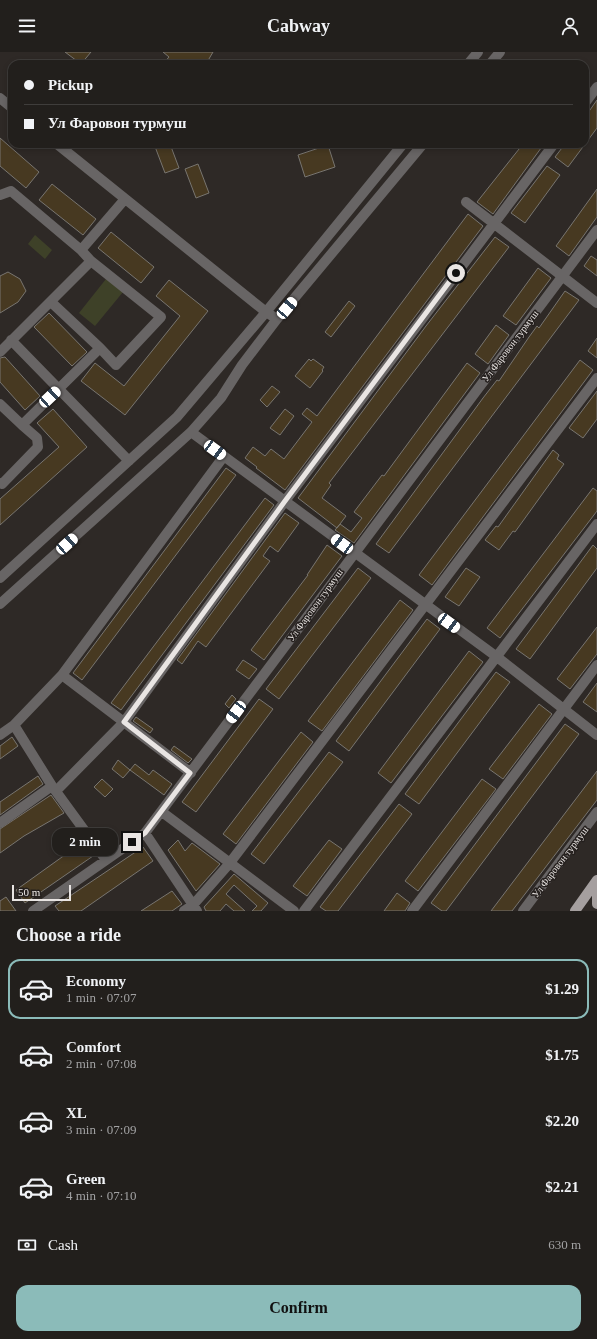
<!DOCTYPE html>
<meta charset="utf-8">
<style>
:root{--surface:#221f1c;--page:#2e2c29;--text:#f1f3f6;--muted:#a2a2a3;--line:#3f3d3b;--accent:#8bbbb9}
body{margin:0;font-family:Georgia,serif;background:var(--page);color:var(--text);height:100vh;display:flex;flex-direction:column;font-size:15px;white-space:nowrap}
*{box-sizing:border-box;margin:0}
p{font-size:13px;color:var(--muted)}
.icon{flex:none;width:22px;height:22px;fill:none;stroke:currentColor;stroke-width:2;stroke-linecap:round;stroke-linejoin:round}
.map{position:relative;height:859px;overflow:hidden}
.sheet{display:flex;flex-direction:column;background:var(--surface);flex:1}
.sheet>*{flex:none}
.banner{position:absolute;left:8px;top:8px;width:581px;height:88px;border-radius:12px;box-shadow:0 2px 6px #0003,0 0 0 1px var(--line);display:grid;align-content:center;height:88px;padding:0 16px;background:var(--surface)}
.scale{position:absolute;left:12px;bottom:10px;width:59px;box-sizing:border-box;padding-left:4px;border:2px solid #e9e5e3;border-top:0;font-size:11px;line-height:14px;white-space:nowrap;color:#e9e5e3;-webkit-text-stroke:3px #241f1d;paint-order:stroke}
.end{position:absolute;width:18px;height:18px;margin:-9px;border:5px solid #e9e5e3;background:#111;box-shadow:0 0 0 2px #111}
.from{border-radius:50%}
.bubble{position:absolute;height:28px;border-radius:12px;background:var(--surface);box-shadow:0 2px 6px #0003,0 0 0 1px var(--line);font-size:13px;font-weight:600;line-height:28px;text-align:center}
.car{position:absolute;width:12px;height:24px;margin:-12px -6px;border-radius:5px;box-shadow:0 0 3px 1px #0007;background:linear-gradient(#fff 24%,#345 0 40%,#fff 0 76%,#345 0 86%,#fff 0)}
.banner b{display:flex;align-items:center;gap:14px;height:38px;font-size:15px}
.banner b+b{border-top:1px solid var(--line)}
.banner i{width:10px;height:10px;background:var(--text)}
ul{padding:0;list-style:none}
li{display:flex;align-items:center;gap:12px;height:60px;margin:0 8px 6px;padding:0 8px;border:2px solid transparent;border-radius:12px}
li div{flex:1}
li b{display:block;font-size:15px}
li em{font-style:normal;font-weight:600}
li.selected{border-color:var(--accent)}
li>.icon{width:36px;height:36px;stroke-width:1.5}
h2{padding:0 16px;font-size:18px;line-height:48px}
.pay{display:flex;align-items:center;gap:10px;height:44px;padding:0 16px;font-size:15px}
.pay p{margin-inline-start:auto}
.button{display:flex;gap:8px;margin-top:auto;padding:8px 16px}
.button a{flex:1;height:46px;border-radius:12px;background:var(--accent);color:#111;font-size:16px;font-weight:600;line-height:46px;text-align:center}
header{display:flex;justify-content:space-between;align-items:center;height:52px;padding:0 16px;background:var(--surface);font-size:18px;font-weight:600}
.map>svg:first-child{display:block}
.green{fill:#3e4128}
.building{fill:#473921;stroke:#787570}
.lines{fill:none;stroke-linecap:round;stroke-linejoin:round}
.minor{stroke:#686565;stroke-width:10}
.major{stroke:#a59f9f;stroke-width:10}
.route{stroke:#e9e5e3;stroke-width:5}
.labels{text-anchor:middle;dominant-baseline:central;stroke-width:3;stroke-linejoin:round;paint-order:stroke}
.street-label{font-size:10px;fill:#e9e5e3;stroke:#241f1d}
</style>
<header><svg class="icon" aria-label="menu" viewBox="0 0 24 24"><path d="M4 6h16M4 12h16M4 18h16"/></svg>Cabway<svg class="icon" aria-label="person" viewBox="0 0 24 24"><circle cx="12" cy="8" r="4"/><path d="M4 21q1-7 8-7t8 7"/></svg></header>
<div class="map">
<svg width="597" height="859" viewBox="0 0 597 859">
<rect width="100%" height="100%" fill="#2e2926"/>
<!-- green -->
<path class="green" d="M35,183L52,198L45,207L28,192Z
M106,227L123,240L95,274L79,261Z"/>
<!-- building -->
<path class="building" d="M65,0H91L81,12Z
M163,0H213L206,12H163L169,5Z
M597,48V76L568,115L555,105L565,92H585V65Z
M0,86L39,120L26,136L0,114Z
M154,92H170L179,116L165,121Z
M523,92H544L493,162L477,150Z
M328,93L335,115L305,125L298,103Z
M198,112L209,141L196,146L185,117Z
M547,114L560,123L525,171L511,161Z
M52,132L96,167L83,183L39,148Z
M597,137V165L569,204L556,194Z
M468,162L483,174L285,438L256,416L257,415L245,406L253,395L265,404L271,397L284,407L312,370L302,362L307,356L317,364Z
M111,180L154,215L141,231L98,196Z
M495,185L509,195L329,431L331,433L322,446L346,464L337,476L298,446L426,274Z
M591,204L597,208V224L584,214Z
M538,216L551,226L516,273L503,264Z
M8,220L20,227L26,239L18,250L0,261V224Z
M169,228L208,259L125,363L81,329L95,311L124,334L180,264L156,244Z
M565,239L579,248L389,501L376,492L483,346L497,328L499,329L529,285L537,274L539,276Z
M349,249L355,254L331,285L325,280Z
M49,261L87,300L72,314L34,275Z
M496,273L509,283L488,312L475,302Z
M597,286V306L588,299Z
M5,305L40,344L25,358L0,330V306Z
M309,307L311,309L313,307L324,315L322,318L323,319L310,336L295,324Z
M580,308L593,318L432,533L419,523Z
M467,311L480,321L354,491L335,478L340,472L351,480L362,466L354,460L382,423L384,424Z
M272,334L280,340L267,355L260,348Z
M597,339V367L583,386L569,376Z
M53,357L87,395L0,473V447L59,395L37,371Z
M285,357L294,364L280,383L270,376Z
M553,398L559,403L557,407L564,412L515,480L513,479L499,498L485,488L496,474L498,475Z
M226,416L236,423L82,628L73,621Z
M593,436L597,439V459L500,586L487,576Z
M265,446L274,453L121,658L111,651Z
M285,461L299,471L278,500L270,494L263,504L270,509L206,595L198,589L182,612L177,608Z
M327,493L342,504L264,608L251,598L308,523H307Z
M593,493L597,497V516L530,607L516,597Z
M358,516L371,526L279,647L266,637Z
M466,516L480,525L459,554L445,545Z
M400,548L413,558L322,679L308,669Z
M427,567L440,577L349,699L336,689Z
M597,575V602L570,637L557,627Z
M469,599L483,610L391,731L378,721Z
M243,608L257,617L249,627L236,618Z
M496,620L510,630L419,752L405,742Z
M597,631V660L583,650Z
M232,643L236,647L229,656L225,652Z
M259,647L273,657L196,760L182,750Z
M539,652L552,662L503,727L489,717Z
M136,665L153,677L150,681L133,669Z
M565,672L579,682L446,859H442L431,851Z
M301,680L313,690L236,792L223,782Z
M12,685L18,694L0,707V694Z
M174,694L192,707L188,711L171,698Z
M329,700L343,710L264,812L251,802Z
M118,708L130,718L123,726L112,717Z
M135,712L149,723L153,718L172,732L164,743L130,718Z
M597,719V748L512,859H491Z
M38,724L43,732L0,763V750Z
M102,727L113,737L105,745L94,735Z
M482,727L496,737L418,839L405,829Z
M51,743L64,761L24,784L0,801V777Z
M399,752L412,762L338,859H326L320,855Z
M178,788L185,799L192,791L220,812L196,839L168,798Z
M329,788L342,797L307,844L293,834Z
M83,790L93,804L25,851L16,838Z
M143,795L153,809L81,859H59L55,854Z
M234,822L268,851L261,859H252L257,854L234,833L226,842L245,859H234L226,852L220,859H206L204,855Z
M172,839L182,852L172,859H141Z
M397,841L410,851L405,859H384Z
M6,845L16,859H0V849Z"/>
<g class="lines">
<!-- minor -->
<path class="minor" d="M468,12L478,0
M490,12L500,0
M0,46L12,56
M585,51L597,35
M0,143L11,139L81,198
M466,150L597,251
M91,209L161,265L116,313L100,296
M277,267L423,92
M11,288L129,409
M0,300L91,209L81,198L125,147
M0,352L22,373
M191,380L497,605L597,683
M0,431L2,432L38,395L37,386L22,373L100,296L51,250
M0,526L177,365L266,260L403,92
M0,552L191,380L221,346L242,313L277,267L266,260L57,92
M62,623L191,721
M14,673L52,734L106,808
M0,683L14,673L62,623L224,404
M56,739L124,670L285,449L554,92
M162,760L294,859
M0,771L52,734
M145,781L197,859
M33,859L145,781L597,178
M184,859L193,853L229,812L597,326
M304,859L597,472
M412,859L597,613
M523,859L597,760"/>
<!-- major -->
<path class="major" d="M597,835V852
M575,859L597,828"/>
</g>
<g class="lines">
<!-- route -->
<path class="route" d="M132,790L145,781L190,721L124,670L285,449L456,221"/>
</g>
<g class="labels">
<!-- street labels -->
<g class="street-label">
<text transform="translate(510 294) rotate(-53)">Ул Фаровон турмуш</text>
<text transform="translate(315 553) rotate(-54)">Ул Фаровон турмуш</text>
<text transform="translate(560 810) rotate(-53)">Ул Фаровон турмуш</text>
</g>
</g>
</svg>
<div class="scale">50 m</div>
<i class="end from" style="left:456px;top:221px"></i>
<i class="end" style="left:132px;top:790px"></i>
<div class="bubble" style="left:52px;top:776px;width:66px">2 min</div>
<i class="car" style="left:287px;top:256px;rotate:40deg"></i>
<i class="car" style="left:50px;top:345px;rotate:47deg"></i>
<i class="car" style="left:215px;top:398px;rotate:126deg"></i>
<i class="car" style="left:67px;top:492px;rotate:48deg"></i>
<i class="car" style="left:342px;top:492px;rotate:306deg"></i>
<i class="car" style="left:449px;top:571px;rotate:126deg"></i>
<i class="car" style="left:236px;top:660px;rotate:217deg"></i>
<div class="banner">
<b><i class="from"></i>Pickup</b>
<b><i></i>Ул Фаровон турмуш</b>
</div>
</div>
<section class="sheet">
<h2>Choose a ride</h2>
<ul>
<li class="selected"><svg class="icon" aria-label="car" viewBox="0 0 24 24"><path d="M5 17H2v-5l4-1 3-4h7l3 4 3 1v5h-3M9 17h6M6 11h13"/><circle cx="7" cy="17" r="2"/><circle cx="17" cy="17" r="2"/></svg><div><b>Economy</b><p>1 min · 07:07</p></div><em>$1.29</em></li>
<li><svg class="icon" aria-label="car" viewBox="0 0 24 24"><path d="M5 17H2v-5l4-1 3-4h7l3 4 3 1v5h-3M9 17h6M6 11h13"/><circle cx="7" cy="17" r="2"/><circle cx="17" cy="17" r="2"/></svg><div><b>Comfort</b><p>2 min · 07:08</p></div><em>$1.75</em></li>
<li><svg class="icon" aria-label="car" viewBox="0 0 24 24"><path d="M5 17H2v-5l4-1 3-4h7l3 4 3 1v5h-3M9 17h6M6 11h13"/><circle cx="7" cy="17" r="2"/><circle cx="17" cy="17" r="2"/></svg><div><b>XL</b><p>3 min · 07:09</p></div><em>$2.20</em></li>
<li><svg class="icon" aria-label="car" viewBox="0 0 24 24"><path d="M5 17H2v-5l4-1 3-4h7l3 4 3 1v5h-3M9 17h6M6 11h13"/><circle cx="7" cy="17" r="2"/><circle cx="17" cy="17" r="2"/></svg><div><b>Green</b><p>4 min · 07:10</p></div><em>$2.21</em></li>
</ul>
<div class="pay"><svg class="icon" aria-label="cash" viewBox="0 0 24 24"><path d="M3 7h18v10H3z"/><circle cx="12" cy="12" r="2"/></svg>Cash<p>630 m</p></div>
<div class="button"><a>Confirm</a></div>
</section>
